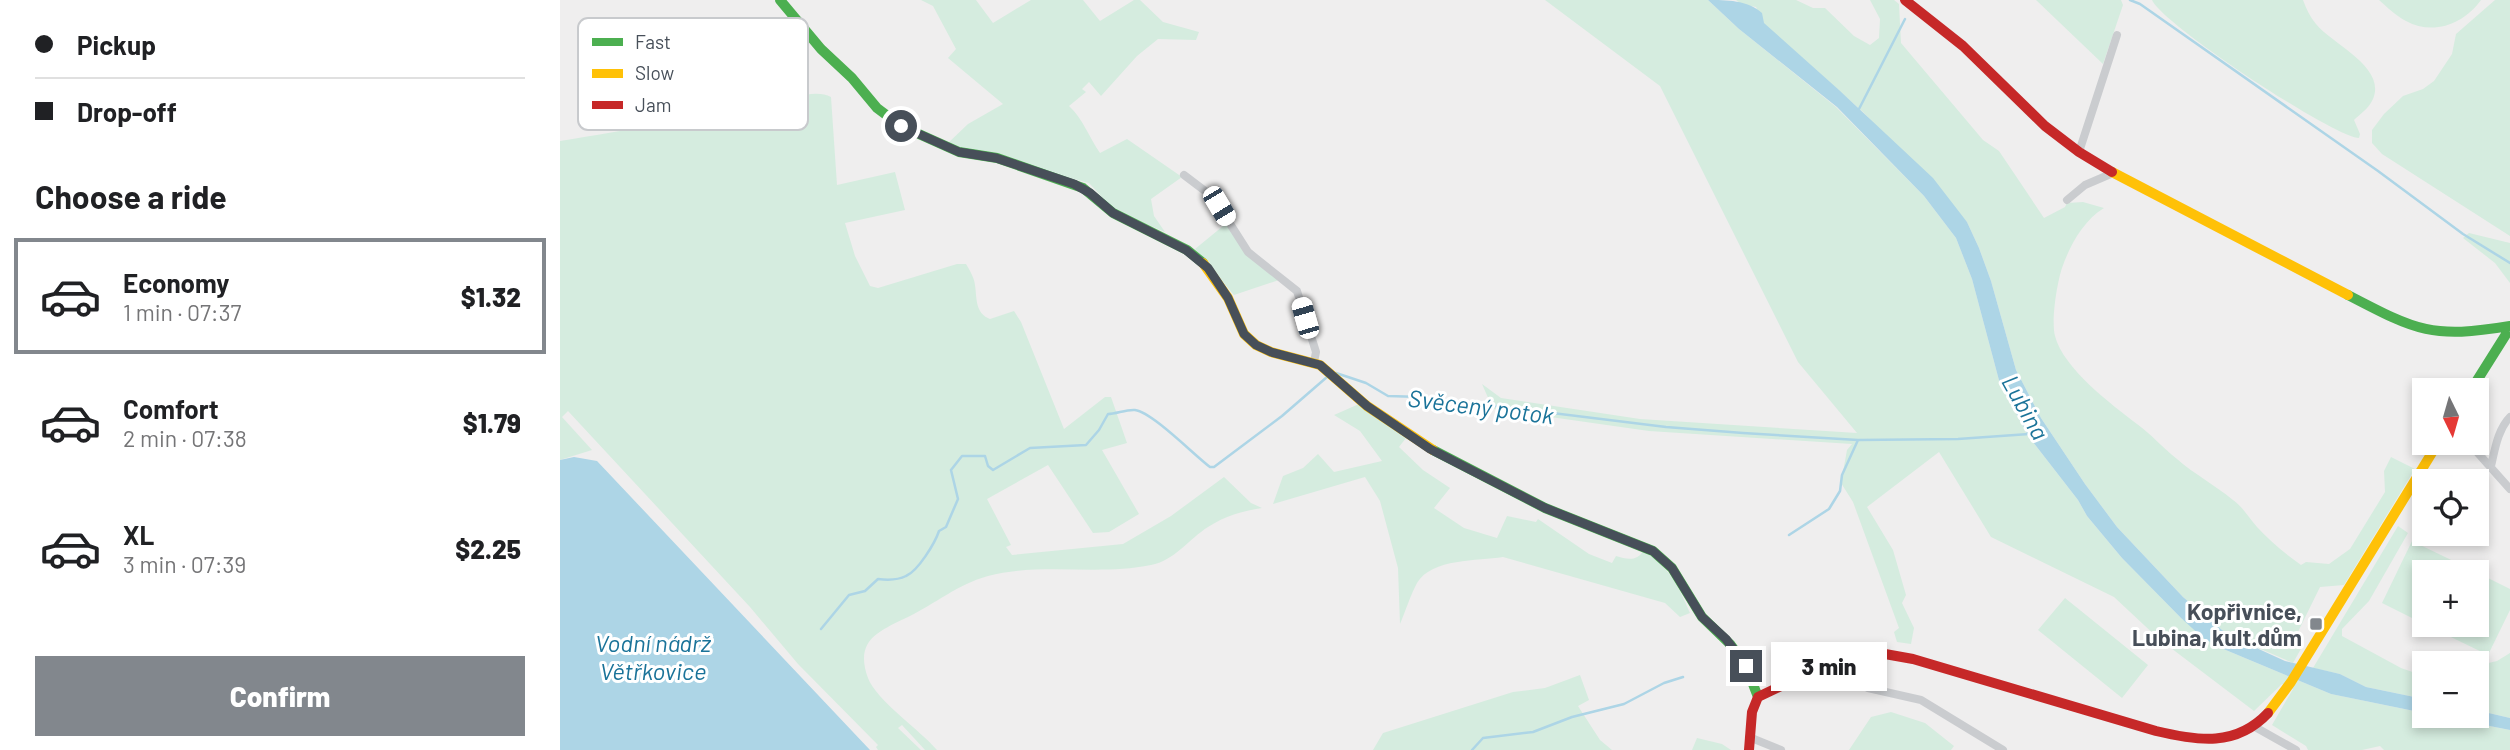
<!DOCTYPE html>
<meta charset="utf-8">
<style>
:root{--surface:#fff;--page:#f2f2f2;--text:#202124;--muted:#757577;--line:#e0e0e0;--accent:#82878d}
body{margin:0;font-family:Barlow,sans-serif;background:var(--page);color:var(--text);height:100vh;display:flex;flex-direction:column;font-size:26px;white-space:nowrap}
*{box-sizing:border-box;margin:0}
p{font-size:23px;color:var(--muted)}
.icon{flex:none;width:38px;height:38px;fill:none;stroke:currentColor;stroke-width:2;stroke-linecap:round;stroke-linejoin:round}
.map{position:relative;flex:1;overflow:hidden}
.details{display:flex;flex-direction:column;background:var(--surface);width:560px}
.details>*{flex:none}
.hud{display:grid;align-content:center;height:154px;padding:0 35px;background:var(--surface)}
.needle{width:46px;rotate:175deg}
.controls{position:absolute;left:1852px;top:378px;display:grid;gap:14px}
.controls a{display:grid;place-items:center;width:77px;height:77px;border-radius:0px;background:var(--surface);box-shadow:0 4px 10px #0003;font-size:35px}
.end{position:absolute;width:32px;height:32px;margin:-16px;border:9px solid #474f59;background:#fff;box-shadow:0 0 0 4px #fff}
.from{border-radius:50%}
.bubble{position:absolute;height:49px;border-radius:0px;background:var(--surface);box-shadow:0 4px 10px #0003;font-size:23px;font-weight:800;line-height:49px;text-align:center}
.car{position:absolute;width:21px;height:42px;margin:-21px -10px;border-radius:9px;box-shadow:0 0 5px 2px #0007;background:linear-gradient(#fff 24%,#345 0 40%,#fff 0 76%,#345 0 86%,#fff 0)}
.hud b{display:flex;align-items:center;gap:24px;height:66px;font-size:26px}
.hud b+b{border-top:2px solid var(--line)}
.hud i{width:18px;height:18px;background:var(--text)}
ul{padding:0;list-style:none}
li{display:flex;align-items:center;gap:21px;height:116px;margin:0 14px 10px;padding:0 21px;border:4px solid transparent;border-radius:0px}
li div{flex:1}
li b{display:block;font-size:26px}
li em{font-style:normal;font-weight:800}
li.selected{border-color:var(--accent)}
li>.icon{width:63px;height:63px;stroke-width:1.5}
h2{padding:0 35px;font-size:32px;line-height:84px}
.button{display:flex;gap:14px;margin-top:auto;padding:14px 35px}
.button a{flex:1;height:80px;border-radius:0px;background:var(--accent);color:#fff;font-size:28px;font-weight:800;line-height:80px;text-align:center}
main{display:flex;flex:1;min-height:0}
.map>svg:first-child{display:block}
.green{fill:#d5ecdf}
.water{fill:#add5e6}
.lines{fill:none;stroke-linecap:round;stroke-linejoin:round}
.stream{stroke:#add5e6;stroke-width:2.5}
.street{stroke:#cacccf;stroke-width:8}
.fast{stroke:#4caf50;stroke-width:10}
.slow{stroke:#ffc107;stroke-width:10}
.jam{stroke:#c62828;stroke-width:10}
.route{stroke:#474f59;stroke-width:9}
.poi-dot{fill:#82878d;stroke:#fff;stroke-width:2.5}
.labels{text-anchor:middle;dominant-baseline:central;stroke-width:6;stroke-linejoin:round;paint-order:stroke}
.poi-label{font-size:23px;font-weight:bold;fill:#474f59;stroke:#fff;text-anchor:end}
.water-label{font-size:24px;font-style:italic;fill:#1a7399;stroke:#fff}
.key{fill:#fff;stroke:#c8cacd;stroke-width:2}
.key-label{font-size:19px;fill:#474f59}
</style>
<main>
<section class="details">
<div class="hud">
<b><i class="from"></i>Pickup</b>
<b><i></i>Drop-off</b>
</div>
<h2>Choose a ride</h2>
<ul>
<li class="selected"><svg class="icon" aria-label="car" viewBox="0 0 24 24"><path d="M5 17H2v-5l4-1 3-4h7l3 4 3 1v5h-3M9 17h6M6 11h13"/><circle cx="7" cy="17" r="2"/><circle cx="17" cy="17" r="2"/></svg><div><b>Economy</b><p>1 min · 07:37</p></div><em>$1.32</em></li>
<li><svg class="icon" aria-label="car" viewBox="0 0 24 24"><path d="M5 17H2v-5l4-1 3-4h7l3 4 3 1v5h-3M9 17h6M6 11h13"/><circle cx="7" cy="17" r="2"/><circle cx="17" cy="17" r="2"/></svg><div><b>Comfort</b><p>2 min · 07:38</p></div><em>$1.79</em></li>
<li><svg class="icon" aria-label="car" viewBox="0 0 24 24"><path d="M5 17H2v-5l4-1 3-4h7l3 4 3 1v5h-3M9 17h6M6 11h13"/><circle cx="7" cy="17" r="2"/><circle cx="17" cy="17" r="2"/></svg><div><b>XL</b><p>3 min · 07:39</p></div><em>$2.25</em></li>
</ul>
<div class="button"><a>Confirm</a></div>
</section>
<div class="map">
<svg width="1950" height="750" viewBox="0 0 1950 750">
<rect width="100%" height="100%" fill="#efeeee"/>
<!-- green -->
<path class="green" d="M361,0H416L433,23L471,0H523L540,21L574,0H580L603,22L639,32L636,40L598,39L577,56L541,96L529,82L522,89L526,92L509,106C523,119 529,137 540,153L567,139L622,177L591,199L594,216L605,232L555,211L529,183L386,145L408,124L443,104L388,58L396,49L373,6Z
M985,0H1148L1179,29L1276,107L1364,196L1396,238L1412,279L1440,384L1469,437L1518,500L1527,516L1562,558L1621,618L1661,648L1771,694L1864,713V716H1879L1950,730V750H1824L1820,746L1802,750H1748L1746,746L1712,725L1733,689L1722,684L1694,711L1599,639L1554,597L1431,537L1379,452L1307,507L1333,550L1346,595L1342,603L1354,628L1351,644L1337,642L1334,632L1339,628L1293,502L1281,483L1287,450L1292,444L1089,431L933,409L922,384L941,398L1080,419L1297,433L1238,362L1100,86Z
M1176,0H1236L1253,8H1265L1294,36L1310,45L1319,38L1320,19L1310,0H1334L1339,4L1341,43L1423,140L1439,151L1484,218L1505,207L1507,203L1523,202L1544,208C1523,221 1510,245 1502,268C1497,283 1491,321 1495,336C1503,368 1552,405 1577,424C1591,434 1603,448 1617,459C1634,474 1655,485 1673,500C1683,507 1689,518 1697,527C1709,540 1723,552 1737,562L1741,565L1746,562L1769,564L1790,549L1825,492L1824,471L1831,457L1855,469L1784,585L1760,587L1735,638L1742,647L1733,663L1668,635L1623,597L1557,527L1525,484L1481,418L1456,370L1431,281L1419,248L1407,222L1303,112L1203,23L1196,7L1181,4Z
M1476,0H1561L1563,5L1543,64Z
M1592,0H1743C1746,8 1750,17 1756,24C1773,45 1829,68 1812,101C1808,109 1800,114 1794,120L1800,134L1799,138C1773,137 1602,24 1592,0Z
M1819,0H1921C1904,24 1873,36 1846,21C1836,16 1827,7 1819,0Z
M1935,0H1950V236L1822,154L1812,143V130L1824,114L1843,96L1863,89L1874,81L1892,54L1896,34Z
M202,92L211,104C228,100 255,88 271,97L277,185L335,172L345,210L285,223L295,256L310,286L318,288L397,264H406C410,271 414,277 415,285C417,299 415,313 430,319L454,311L461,322L504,429L545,397H551L567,443L542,450L579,514L549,532L533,533L488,465L427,499L451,545L446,547L452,555L563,544L611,516L664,477L691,503L702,508C682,511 665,516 648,527C629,539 614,561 591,565C538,576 481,562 428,576C398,584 375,604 348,617C319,631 294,640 308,678C316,700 360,730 377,750H365L342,725L338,728L361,750H318L316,747L318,745L238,664L190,607L8,411L2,417L32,450L0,460V141C68,130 138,119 202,92Z
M668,222L688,254L719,280L674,295L635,249Z
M1909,233L1950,243V283L1935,263L1903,238Z
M799,404L846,438L839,447L863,470L890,488L874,508L904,528L937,538L947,516L976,522L978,519L1029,554L1052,563L1056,556C1066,559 1077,562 1083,551C1109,566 1119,587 1130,613L1120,617L1105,603L943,557C918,561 872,558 857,583C850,596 846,610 840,624L838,568L820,501L805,477L713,504L723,476L743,468L758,454L774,472L822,461L800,431L774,415Z
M1838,526L1848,533L1809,601L1782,629V636L1841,668L1864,676V699L1806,687L1780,674L1753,668Z
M1852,541L1916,572H1864V624L1822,603Z
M1916,572L1950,589V610L1928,655L1866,625H1916Z
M1505,598L1588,665L1562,698L1478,630Z
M1950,653V718L1916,710V666L1937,661Z
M1020,675L1029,700L1018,706L1040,740L1052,750H813L823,733L953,692L985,688Z
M1331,712L1365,723L1394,746L1391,750H1289L1311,717Z
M1137,738L1162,744L1171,750H1132Z"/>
<!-- water -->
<path class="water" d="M1148,0C1166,0 1188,0 1202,13L1204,23L1279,90L1373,178L1407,222L1419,248L1431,281L1456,370L1481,418L1525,484L1557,527L1623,597L1668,635L1725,661L1780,674L1806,687L1864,699V713L1771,694L1661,648L1643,638L1621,618L1562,558L1527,516L1518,500L1469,437L1440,384L1412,279L1396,238L1364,196L1277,107L1179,29Z
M14,457L37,461L310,750H0V460Z
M1916,710L1950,718V730L1879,716H1916Z"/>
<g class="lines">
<!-- stream -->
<path class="stream" d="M1570,0L1580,4L1818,171L1903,234L1950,263
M1299,109L1345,19
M776,373L806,383L828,396L861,397L1106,427L1183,433L1298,440L1398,439L1469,434
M1229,535L1269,509L1280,491L1282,475L1298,440
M261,629L289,595L305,591L318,579C326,580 338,580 346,576C358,571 375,543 379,531L386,527L398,499L391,470L402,456H425L428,466L433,470L470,448L526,445L539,430L548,414C556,414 567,409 575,410C592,412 634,455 650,467H654L722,416L767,377
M912,750L923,738L973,732L1012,717L1064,704L1104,683L1123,677"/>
<!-- street -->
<path class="street" d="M1519,152L1557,35
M624,175L653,197L688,252L737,291L756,352L754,362
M1507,200L1525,185L1553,173
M1909,443L1950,489
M1931,466C1935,449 1938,429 1950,417
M1273,666L1308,688L1361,700L1443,750
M1695,727L1736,750
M1189,737L1221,750"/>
<!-- fast -->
<path class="fast" d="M220,0L261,49L292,78L317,108L341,126L399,152L437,158L523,188L553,213L627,250L643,263
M1788,295C1857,331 1872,339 1950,326
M1911,390L1950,328
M873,450L985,508L1093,551L1112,568L1142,617L1170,644L1186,666L1198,697"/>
<!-- slow -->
<path class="slow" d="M1552,172L1788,295
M643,263L668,298L684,334L696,345L711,352L760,365L807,406L873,450
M1708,713L1731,682L1878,443"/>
<!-- jam -->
<path class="jam" d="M1345,0L1403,46L1485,126L1519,152L1552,172
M1189,750L1192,712L1198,697L1238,678L1303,656L1325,654L1353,659L1596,731C1638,741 1676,747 1708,713"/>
</g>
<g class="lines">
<!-- route -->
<path class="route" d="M341,126L399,152L436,158L514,184L530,193L553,213L626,250L648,268L668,298L684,334L696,345L711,352L760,365L807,406L870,449L985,508L1093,551L1112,568L1142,617L1166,639L1186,666"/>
</g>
<!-- markers -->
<rect class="poi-dot" x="1749" y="617" width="14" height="14" rx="3.5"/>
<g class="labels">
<!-- poi labels -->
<g class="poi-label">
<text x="1742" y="611">Kopřivnice,<tspan x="1742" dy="26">Lubina, kult.dům</tspan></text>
</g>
<!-- water labels -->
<g class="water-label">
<text transform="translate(921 406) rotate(7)">Svěcený potok</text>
<text transform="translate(1466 407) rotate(61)">Lubina</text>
<text x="93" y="642">Vodní nádrž<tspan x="93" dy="28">Větřkovice</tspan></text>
</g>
</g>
<!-- legend -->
<rect x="18" y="18" width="230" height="112" rx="10" class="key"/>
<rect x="32" y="38" width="31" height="8" fill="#4caf50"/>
<rect x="32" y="69" width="31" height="9" fill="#ffc107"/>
<rect x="32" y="101" width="31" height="8" fill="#c62828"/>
<g class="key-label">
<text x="75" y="49">Fast</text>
<text x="75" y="80">Slow</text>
<text x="75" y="112">Jam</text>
</g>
</svg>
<div class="controls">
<a><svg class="needle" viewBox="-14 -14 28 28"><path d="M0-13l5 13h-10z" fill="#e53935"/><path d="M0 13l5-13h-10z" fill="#757577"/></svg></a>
<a><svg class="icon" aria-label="locate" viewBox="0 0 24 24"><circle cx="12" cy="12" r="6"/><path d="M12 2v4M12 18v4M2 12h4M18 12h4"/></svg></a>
<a>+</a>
<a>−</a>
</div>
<i class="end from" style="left:341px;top:126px"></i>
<i class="end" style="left:1186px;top:666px"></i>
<div class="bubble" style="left:1211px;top:642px;width:116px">3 min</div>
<i class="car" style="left:659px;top:206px;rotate:149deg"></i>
<i class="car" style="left:745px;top:318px;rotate:344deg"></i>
</div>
</main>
